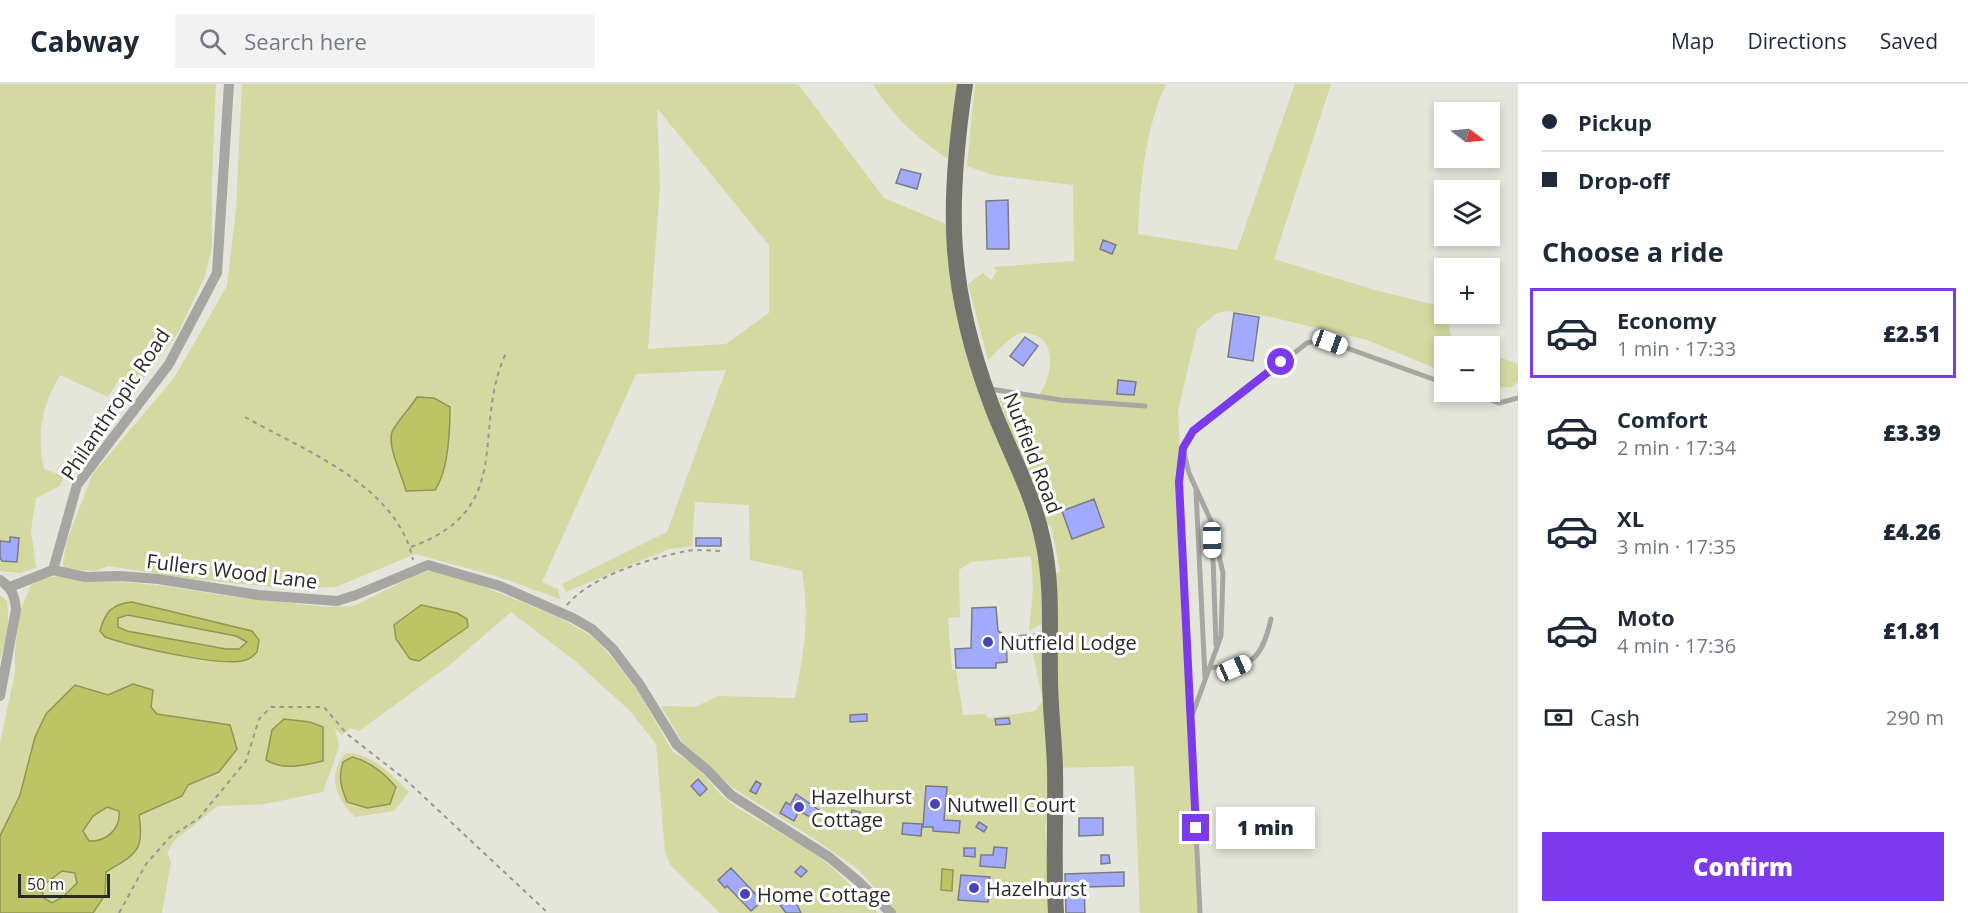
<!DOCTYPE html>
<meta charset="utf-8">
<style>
:root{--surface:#fff;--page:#f2f2f3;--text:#1f2937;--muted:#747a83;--line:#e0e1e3;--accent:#7c3aed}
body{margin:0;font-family:"Open Sans",sans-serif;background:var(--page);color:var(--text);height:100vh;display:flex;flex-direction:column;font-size:22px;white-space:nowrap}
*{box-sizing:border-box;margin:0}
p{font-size:20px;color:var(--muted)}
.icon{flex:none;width:33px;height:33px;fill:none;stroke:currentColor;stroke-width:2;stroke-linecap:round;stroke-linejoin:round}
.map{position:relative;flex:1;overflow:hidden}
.sheet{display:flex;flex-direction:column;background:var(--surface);width:450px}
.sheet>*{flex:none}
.banner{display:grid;align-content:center;height:132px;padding:0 24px;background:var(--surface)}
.needle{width:39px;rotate:106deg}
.tools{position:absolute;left:1434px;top:18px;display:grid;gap:12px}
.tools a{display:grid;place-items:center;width:66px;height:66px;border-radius:0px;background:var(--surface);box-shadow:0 3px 9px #0003;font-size:30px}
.scale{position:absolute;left:18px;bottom:15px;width:92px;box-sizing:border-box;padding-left:6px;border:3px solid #292a26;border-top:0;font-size:16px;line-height:21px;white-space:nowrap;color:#292a26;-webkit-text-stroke:4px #fff;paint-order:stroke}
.end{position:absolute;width:27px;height:27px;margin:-14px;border:8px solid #7c3aed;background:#fff;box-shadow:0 0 0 3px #fff}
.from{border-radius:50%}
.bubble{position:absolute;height:42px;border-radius:0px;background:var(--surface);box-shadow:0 3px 9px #0003;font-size:20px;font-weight:800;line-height:42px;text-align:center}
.car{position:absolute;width:18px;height:36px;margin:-18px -9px;border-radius:8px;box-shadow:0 0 4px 2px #0007;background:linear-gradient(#fff 24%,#345 0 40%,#fff 0 76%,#345 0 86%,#fff 0)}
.banner b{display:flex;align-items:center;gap:21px;height:57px;font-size:22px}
.banner b+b{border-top:2px solid var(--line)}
.banner i{width:15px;height:15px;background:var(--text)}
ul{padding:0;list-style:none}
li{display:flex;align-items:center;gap:18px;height:90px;margin:0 12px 9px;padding:0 12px;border:3px solid transparent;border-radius:0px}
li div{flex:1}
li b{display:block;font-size:22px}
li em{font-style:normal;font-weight:800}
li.on{border-color:var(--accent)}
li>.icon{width:54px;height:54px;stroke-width:1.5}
h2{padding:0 24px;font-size:27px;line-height:72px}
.pay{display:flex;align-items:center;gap:15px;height:66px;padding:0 24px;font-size:22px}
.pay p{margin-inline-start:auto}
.primary-button{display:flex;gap:12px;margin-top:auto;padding:12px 24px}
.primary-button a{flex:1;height:69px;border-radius:0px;background:var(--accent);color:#fff;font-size:24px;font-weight:800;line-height:69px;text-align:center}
header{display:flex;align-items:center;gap:36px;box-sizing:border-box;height:84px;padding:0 30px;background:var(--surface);border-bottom:2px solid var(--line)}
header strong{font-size:28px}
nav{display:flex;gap:33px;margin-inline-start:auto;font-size:21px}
.search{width:420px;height:54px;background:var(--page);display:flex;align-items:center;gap:15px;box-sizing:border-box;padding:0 21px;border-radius:0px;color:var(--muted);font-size:22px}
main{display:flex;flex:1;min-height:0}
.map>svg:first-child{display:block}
.green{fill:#d3d9a1;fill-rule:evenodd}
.water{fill:#bcc466;stroke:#909653;stroke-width:1.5;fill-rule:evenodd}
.building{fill:#a2aafd;stroke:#7a7b84;stroke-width:1.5}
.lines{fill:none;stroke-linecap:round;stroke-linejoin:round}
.path{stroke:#979891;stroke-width:2;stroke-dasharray:4.5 4.5;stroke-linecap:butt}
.service{stroke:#a6a6a2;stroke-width:5}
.minor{stroke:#a6a6a2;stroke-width:10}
.primary{stroke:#72736c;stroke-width:16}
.route{stroke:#7c3aed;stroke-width:8}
.poi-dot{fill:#4943ba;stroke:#fff;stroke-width:2}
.labels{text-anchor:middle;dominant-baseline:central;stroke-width:6;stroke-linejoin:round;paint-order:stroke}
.street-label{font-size:20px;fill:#292a26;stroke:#fff}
.poi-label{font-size:20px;fill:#292a26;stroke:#fff;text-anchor:start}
</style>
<header>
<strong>Cabway</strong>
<div class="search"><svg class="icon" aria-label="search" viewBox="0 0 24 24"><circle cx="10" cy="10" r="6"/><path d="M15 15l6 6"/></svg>Search here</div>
<nav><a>Map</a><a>Directions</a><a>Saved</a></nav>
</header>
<main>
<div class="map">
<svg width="1518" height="829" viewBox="0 0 1518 829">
<rect width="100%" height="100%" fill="#e4e5db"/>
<!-- green -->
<path class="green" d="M0,0H216L212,93V163L205,192L178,249L140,299L120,294L108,313L60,291C42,321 36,351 44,385L64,392L60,402L36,414L31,446L36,484L20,489L0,487Z
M242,0H798L884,114L946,140C950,203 961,263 984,322C1002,367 1030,413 1038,462C1042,487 1042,513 1044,539L1029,547L1033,504L1031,472L971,478L959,486L960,533L948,534L952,586H956L963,631L985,630L989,634L1035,627L1043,617L1030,556L1043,558L1051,722L1045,742L1050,829H896L859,786L807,750L733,704L683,659L661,622L695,623L718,612L795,614C804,567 810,536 802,487L750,476L749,421L695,418L692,462L669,465L566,508L562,500L667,448L726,286L636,290L542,498L558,505L560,515L496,492L415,470L336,503L291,505L185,494L108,482L95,487L65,485L63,480L66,459L92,391L174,294L227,202L236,125ZM657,24L769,161V229L726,260L648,265L660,102Z
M873,0H957L948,75C919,55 891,31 873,0Z
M975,0H1166C1145,45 1140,100 1138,150L1237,166L1295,0H1331L1274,175L1378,207L1444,223L1451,252L1466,262H1444V288L1367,256L1267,232L1227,227L1217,229L1197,245L1178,327L1200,829H1140L1134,682L1055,684L1048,494L1060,487L1051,442L1043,440L999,314L1039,311C1051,296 1058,258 1034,251C1029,249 1021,248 1016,251C1006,257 996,269 988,276L968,200L983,189L991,196L997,187L993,183L1074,177L1073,101L993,91L967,82Z
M1490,270L1518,280V298L1512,303L1490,304Z
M433,486L465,495L517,516L562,535L593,553L614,576L639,609L673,668L695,681L721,711L736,723L814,769L835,786L878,829H720L671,782L665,768L656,660L630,627L575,577L511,528L451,580L359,647L351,644L342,651L335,644L339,663L323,708L265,720L218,722L174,757L167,769L171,778L162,829H0V659L15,589V567L20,527L31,501L44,494L61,492L165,502L228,512L327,523L354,522L414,492ZM421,521L468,543L419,577L396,555L394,541Z
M0,511L7,517L9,544L0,576Z
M346,669C373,669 391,691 409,708L394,727L355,733C336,715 326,691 346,669Z"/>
<!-- water -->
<path class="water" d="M417,313L434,314L450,323C450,347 449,386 435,406L406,407C402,390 387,363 392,348C395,340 411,323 417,313Z
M132,518L252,547L259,556L257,568C254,571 251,575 246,576C223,584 131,562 105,553L100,547C105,528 112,520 132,518ZM128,531L236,552L247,558L239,565H226L127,547L118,543V534Z
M421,521L457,529L467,535L468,543L419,577L410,575L396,555L394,541Z
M133,600L153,606L151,623L157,630L230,641L237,665L219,688L188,701L182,712L139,731C145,768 135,770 106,788L105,811L93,829H0V752L20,711L35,653L46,630L75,601L108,611ZM107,723L119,727C121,745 106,758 89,757L83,747L93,732ZM62,787L75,789L77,799L63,813L52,819L44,814L41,803Z
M284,635L310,638L323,643V677C304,681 284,687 266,676L272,646Z
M352,673C370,677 384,689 396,703L390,720L367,724L347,718C341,703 338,694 343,678Z
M942,785L953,786L952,807L941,806Z"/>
<!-- building -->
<path class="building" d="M901,85L921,90L917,105L896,99Z
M1008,116L1009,165H987L986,117Z
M1103,156L1116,161L1112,170L1100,165Z
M1234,229L1259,233L1253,277L1228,273Z
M1025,253L1038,262L1023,282L1010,272Z
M1118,296L1136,298L1134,311L1117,310Z
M1094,415L1104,443L1072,455L1062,427Z
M10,453L19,454L17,478L2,477L0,473V457L10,458Z
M696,454H721V462H696Z
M996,523L998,547L1006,552L1007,578L996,579V584H956L955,565L971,564L972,524Z
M867,630V637L850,638V631Z
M1009,634L1010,640L996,641L995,635Z
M698,695L707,705L700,712L691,702Z
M756,697L761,700L756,710L750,707Z
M926,702L947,703L944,736L960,737L959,749L933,747V743H923Z
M796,710L819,726L814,735L799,727L794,737L780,729L786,718L790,721Z
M852,726L860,728L857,737L850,735Z
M1079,734H1103V751L1079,752Z
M979,738L987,743L984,748L976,743Z
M903,739L922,740L921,752L902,750Z
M994,763L1007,764L1005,784L980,782L981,771H993Z
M964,764H975V773L964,772Z
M1101,771H1109L1110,779L1101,780Z
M801,782L807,787L801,793L795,788Z
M731,784L762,817L751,827L727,802L725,804L718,796Z
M1124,788V802L1084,803L1085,829H1066L1065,790Z
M961,791L990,793L988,818L958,816Z
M779,806L783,811L790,807L801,829H786L772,810Z"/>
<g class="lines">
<!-- path -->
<path class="path" d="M245,333C305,367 397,401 413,476
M411,463C518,424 470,347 506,269
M567,521C591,492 651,474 687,467C699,465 713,467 724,467
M119,829L146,780L170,753L198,735L246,677L259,635L271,623H324L347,650L406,696L548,829"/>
<!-- service -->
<path class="service" d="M990,305L1061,316L1145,322
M1467,308L1499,319L1518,314
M1183,365L1189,389L1211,437L1223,489L1221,552L1193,629
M1196,407L1205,593
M1212,444L1216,561
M1020,553L1049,551
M1210,583C1251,585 1262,575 1271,535
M1200,829L1179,398L1183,364L1193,347L1307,259L1320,256L1330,258L1444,299"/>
<!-- minor -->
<path class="minor" d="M53,486L77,401L169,280L217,189L229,0
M0,496C12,504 15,512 16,526L0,612
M10,503L53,486L85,493L120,492L158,495L258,511L337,517L356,511L428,481L500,502L573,534L592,545L613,565L640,601L677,661L707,686L731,711L829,773L858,797L891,829"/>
<!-- primary -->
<path class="primary" d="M965,0C947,121 947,201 990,317C1007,364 1033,407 1043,457C1053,502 1049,547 1050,593C1050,623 1054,653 1055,684C1056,732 1053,780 1056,829"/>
</g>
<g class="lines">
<!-- route -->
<path class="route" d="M1196,744L1179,398L1183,364L1193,347L1281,278"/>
</g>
<!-- markers -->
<g class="poi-dot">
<circle cx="988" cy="558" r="6"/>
<circle cx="935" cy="720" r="6"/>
<circle cx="799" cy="723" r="6"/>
<circle cx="974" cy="804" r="6"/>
<circle cx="745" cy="810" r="6"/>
</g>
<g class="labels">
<!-- street labels -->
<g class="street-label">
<text transform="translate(115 320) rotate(-56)">Philanthropic Road</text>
<text transform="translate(1033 369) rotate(69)">Nutfield Road</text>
<text transform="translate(232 487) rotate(7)">Fullers Wood Lane</text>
</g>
<!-- poi labels -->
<g class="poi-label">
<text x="1000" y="558">Nutfield Lodge</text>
<text x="811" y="712">Hazelhurst<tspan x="811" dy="23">Cottage</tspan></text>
<text x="947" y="720">Nutwell Court</text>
<text x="986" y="804">Hazelhurst</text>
<text x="757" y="810">Home Cottage</text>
</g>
</g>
</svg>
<div class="tools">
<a><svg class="needle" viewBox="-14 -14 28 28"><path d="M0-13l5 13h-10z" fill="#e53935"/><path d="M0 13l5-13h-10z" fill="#747a83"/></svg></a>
<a><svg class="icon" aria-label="layers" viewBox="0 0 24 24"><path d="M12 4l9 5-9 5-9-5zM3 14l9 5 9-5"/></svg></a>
<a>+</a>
<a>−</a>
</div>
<div class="scale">50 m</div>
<i class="end from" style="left:1281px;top:278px"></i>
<i class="end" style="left:1196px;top:744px"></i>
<div class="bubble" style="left:1216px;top:723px;width:99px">1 min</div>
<i class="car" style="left:1330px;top:258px;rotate:110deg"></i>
<i class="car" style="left:1212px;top:456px;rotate:179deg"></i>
<i class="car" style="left:1234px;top:584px;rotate:66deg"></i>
</div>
<section class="sheet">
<div class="banner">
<b><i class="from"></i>Pickup</b>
<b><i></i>Drop-off</b>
</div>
<h2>Choose a ride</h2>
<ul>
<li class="on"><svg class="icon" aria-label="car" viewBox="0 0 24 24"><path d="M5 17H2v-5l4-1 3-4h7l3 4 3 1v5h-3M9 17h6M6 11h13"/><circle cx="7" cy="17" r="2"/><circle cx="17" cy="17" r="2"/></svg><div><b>Economy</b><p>1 min · 17:33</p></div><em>£2.51</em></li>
<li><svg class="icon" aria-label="car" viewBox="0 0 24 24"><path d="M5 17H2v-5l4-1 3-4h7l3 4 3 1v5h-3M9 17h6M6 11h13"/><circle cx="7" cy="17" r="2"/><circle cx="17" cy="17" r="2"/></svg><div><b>Comfort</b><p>2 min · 17:34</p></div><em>£3.39</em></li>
<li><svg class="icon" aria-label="car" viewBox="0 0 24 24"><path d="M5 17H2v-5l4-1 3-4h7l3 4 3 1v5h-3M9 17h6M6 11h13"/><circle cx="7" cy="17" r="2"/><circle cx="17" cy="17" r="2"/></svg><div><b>XL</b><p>3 min · 17:35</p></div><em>£4.26</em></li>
<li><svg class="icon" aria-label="car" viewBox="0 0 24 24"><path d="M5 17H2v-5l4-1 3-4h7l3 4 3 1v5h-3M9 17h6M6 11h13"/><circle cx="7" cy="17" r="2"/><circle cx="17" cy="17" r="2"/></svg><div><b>Moto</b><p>4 min · 17:36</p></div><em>£1.81</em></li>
</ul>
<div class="pay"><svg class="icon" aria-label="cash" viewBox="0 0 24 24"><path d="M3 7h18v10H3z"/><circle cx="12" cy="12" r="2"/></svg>Cash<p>290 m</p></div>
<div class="primary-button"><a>Confirm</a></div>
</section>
</main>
